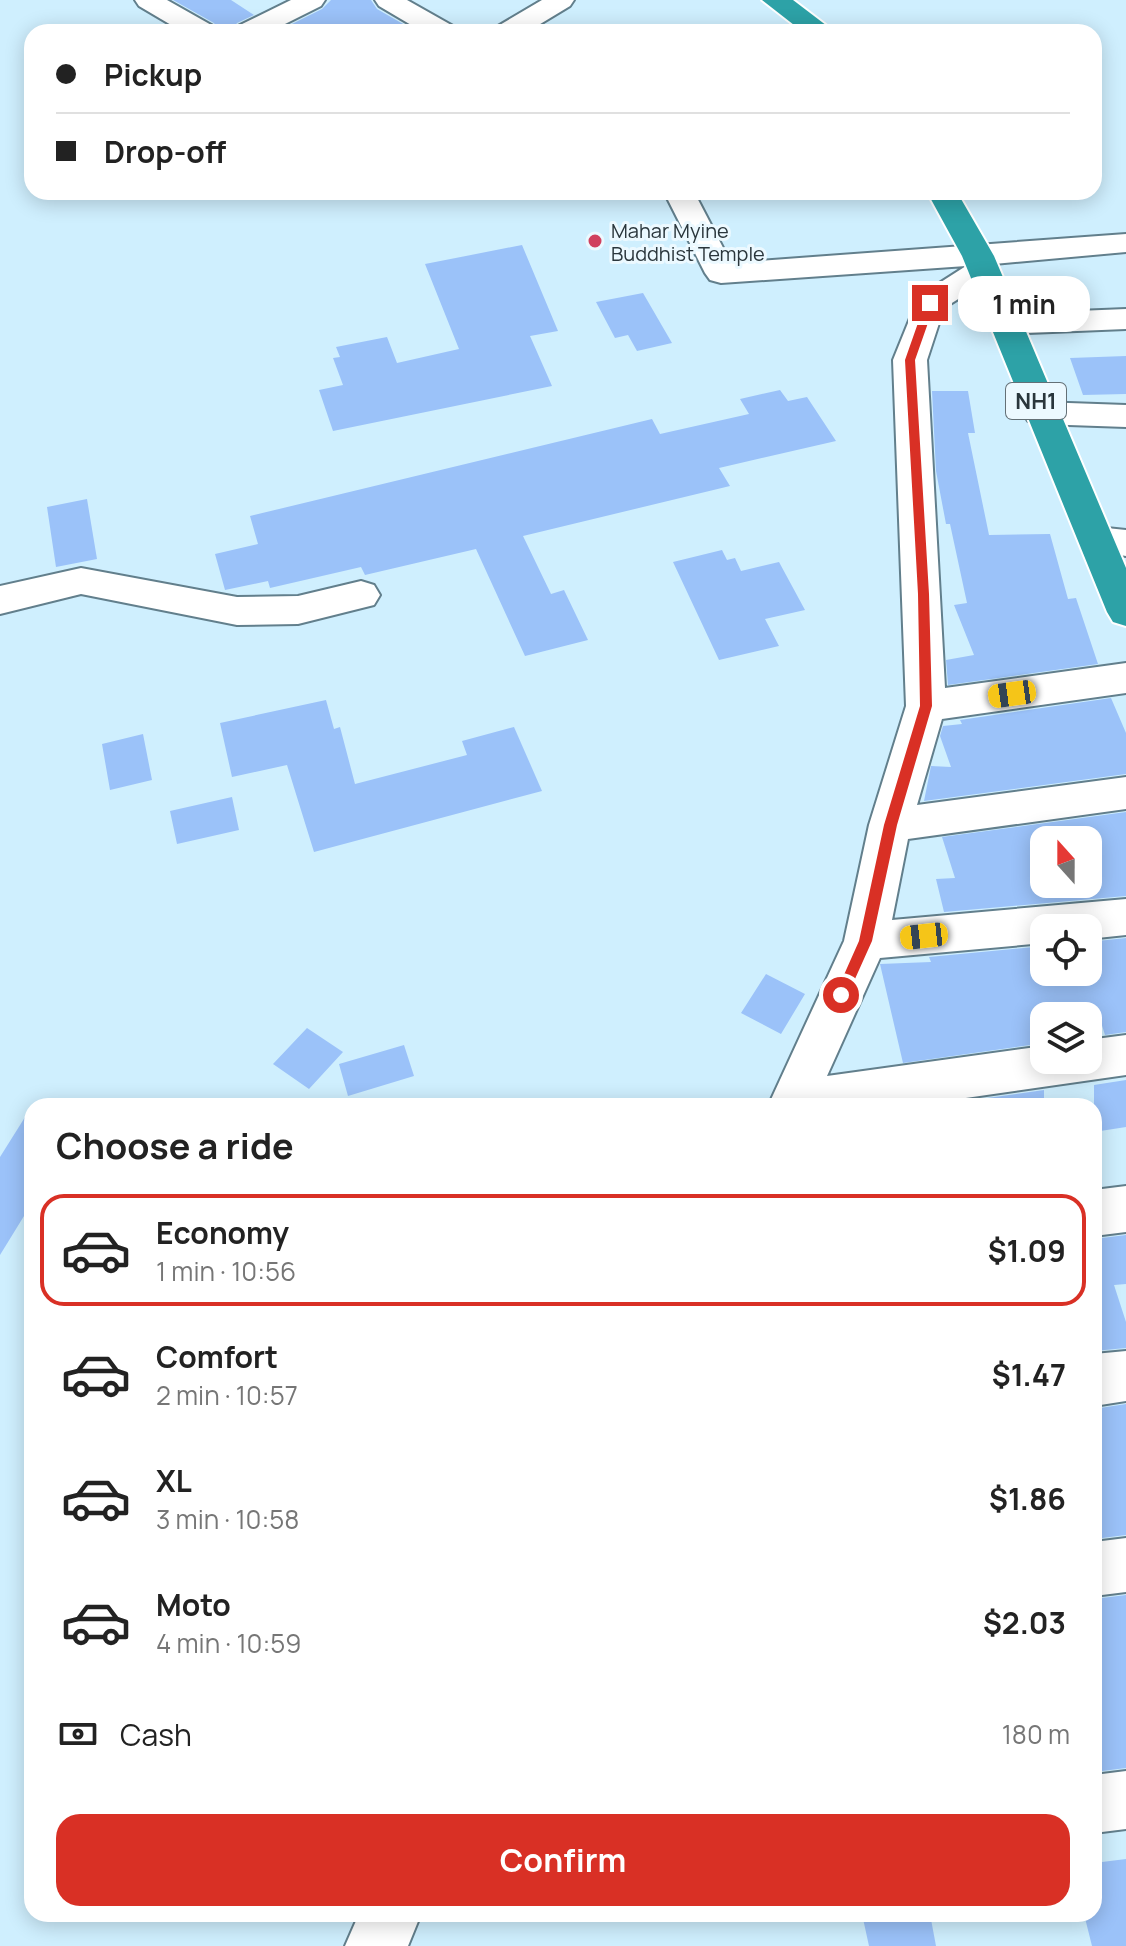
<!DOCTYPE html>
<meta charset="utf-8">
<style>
:root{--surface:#fff;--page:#f6f6f6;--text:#222;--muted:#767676;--line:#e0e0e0;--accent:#d93025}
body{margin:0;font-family:Manrope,sans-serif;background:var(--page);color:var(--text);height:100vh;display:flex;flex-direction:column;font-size:30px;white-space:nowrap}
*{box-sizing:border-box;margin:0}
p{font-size:26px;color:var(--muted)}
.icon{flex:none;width:44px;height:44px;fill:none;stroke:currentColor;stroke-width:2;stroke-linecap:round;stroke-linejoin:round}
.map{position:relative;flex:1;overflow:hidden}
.panel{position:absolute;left:24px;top:1098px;width:1078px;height:824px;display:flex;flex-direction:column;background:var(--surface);border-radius:24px;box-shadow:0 4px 20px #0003}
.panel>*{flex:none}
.guide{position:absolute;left:24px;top:24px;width:1078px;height:176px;border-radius:24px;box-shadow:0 4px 20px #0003;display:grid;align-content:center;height:176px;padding:0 32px;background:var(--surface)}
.needle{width:52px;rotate:339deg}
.fabs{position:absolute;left:1030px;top:826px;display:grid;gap:16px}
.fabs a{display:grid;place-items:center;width:72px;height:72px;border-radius:16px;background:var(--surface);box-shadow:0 4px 20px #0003;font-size:40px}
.end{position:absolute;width:36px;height:36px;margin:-18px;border:10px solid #d93025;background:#fff;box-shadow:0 0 0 4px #fff}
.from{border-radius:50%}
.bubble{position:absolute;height:56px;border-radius:24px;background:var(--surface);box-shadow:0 4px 20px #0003;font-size:26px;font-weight:700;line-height:56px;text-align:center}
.car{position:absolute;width:24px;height:48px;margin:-24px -12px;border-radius:10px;box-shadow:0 0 6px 2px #0007;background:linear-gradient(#f5c518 24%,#345 0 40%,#f5c518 0 76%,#345 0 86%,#f5c518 0)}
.guide b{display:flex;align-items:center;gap:28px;height:76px;font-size:30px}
.guide b+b{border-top:2px solid var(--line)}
.guide i{width:20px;height:20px;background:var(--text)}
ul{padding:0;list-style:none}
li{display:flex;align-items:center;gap:24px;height:112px;margin:0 16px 12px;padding:0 16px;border:4px solid transparent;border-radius:24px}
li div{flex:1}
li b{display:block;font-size:30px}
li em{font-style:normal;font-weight:700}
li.on{border-color:var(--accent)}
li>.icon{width:72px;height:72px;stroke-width:1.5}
h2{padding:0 32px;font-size:36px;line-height:96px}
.pay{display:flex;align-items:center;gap:20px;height:88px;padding:0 32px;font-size:30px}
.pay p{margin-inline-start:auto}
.primary-button{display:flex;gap:16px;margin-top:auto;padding:16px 32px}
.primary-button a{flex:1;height:92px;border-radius:24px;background:var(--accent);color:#fff;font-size:32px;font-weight:700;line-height:92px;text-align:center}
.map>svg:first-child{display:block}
.building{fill:#9bc2f9;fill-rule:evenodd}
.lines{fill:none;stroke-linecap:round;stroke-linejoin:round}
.minor-casing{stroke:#627f8c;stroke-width:4}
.highway-casing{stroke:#fff;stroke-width:4}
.minor{fill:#fff;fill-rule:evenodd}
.highway{fill:#2da2a7;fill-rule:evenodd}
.route{fill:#d93025}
.poi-dot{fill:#d0405e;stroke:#ecf9ff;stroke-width:3}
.labels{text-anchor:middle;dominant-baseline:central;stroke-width:6;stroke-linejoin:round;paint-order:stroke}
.far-poi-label{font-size:20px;fill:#2a363c;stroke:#ecf9ff;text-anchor:start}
.shield{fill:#ecf9ff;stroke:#647076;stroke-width:2}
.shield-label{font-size:22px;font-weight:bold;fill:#2a363c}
</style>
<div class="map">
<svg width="1126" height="1946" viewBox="0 0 1126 1946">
<rect width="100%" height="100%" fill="#cfeffe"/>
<!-- building -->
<path class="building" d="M173,0H231L254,15L237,23L231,32H220L214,23Z
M331,0H371L377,9L417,32H276L322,9Z
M522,245L558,331L530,336L552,386L333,431L319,390L343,385L333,358L340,357L336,347L387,337L397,363L459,349L425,264Z
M643,293L672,343L637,351L628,335L615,338L596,302Z
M1126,356V394L1083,395L1070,358Z
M780,390L788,401L807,397L836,441L719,468L730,486L523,536L551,594L564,590L588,640L525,656L476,549L365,575L361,567L270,588L268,581L225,590L215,554L258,544L250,516L652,419L660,434L749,414L740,399Z
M932,391H968L975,433H968L989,535L1050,534L1068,599L1076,598L1098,664L948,685L946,660L974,655L954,605L967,603L950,524H946L936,471Z
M87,499L97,559L56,567L47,507Z
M722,550L727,560L735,558L741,571L779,562L805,610L765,619L779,646L719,660L673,562Z
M1111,698L1126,733V774L924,801L931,766L951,767L940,736L943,726L962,724L960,720Z
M326,700L334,729L340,727L355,784L467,755L462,741L514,727L542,791L314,852L287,765L232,777L220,723Z
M143,734L152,780L110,790L102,744Z
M232,797L239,830L177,844L170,811Z
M1126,812V896L944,912L936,879L955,878L942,837ZM1044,840H1088V884H1044Z
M1126,938V1032L1105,1035L1099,1016H1044V1043L903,1063L880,964L931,962L929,957L1044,946V972H1088V942Z
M766,974L805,994L781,1034L741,1013Z
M307,1028L343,1052L309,1089L273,1064Z
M404,1045L414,1076L348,1096L339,1064Z
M1126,1080V1127L1094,1132V1085Z
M1044,1090V1106H931Z
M32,1106V1203L0,1255V1157Z
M1126,1235V1284L1114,1285L1126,1322V1348L1094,1351V1239Z
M1126,1404V1535L1094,1539V1409Z
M1126,1595V1768L1094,1772V1599Z
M1126,1859V1946H1092L1084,1914H1094V1863Z
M862,1914H930L936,1946H869Z"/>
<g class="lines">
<!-- minor casing -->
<g class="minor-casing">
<path id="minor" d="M135,0H167L213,26L217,32H183L139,6Z
M291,0H325L321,6L269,32H234L238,26Z
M375,0H407L453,26L457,32H423L379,6Z
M542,0H574L570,6L527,32H494L498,26Z
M664,192H694L731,263L1126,234V252L994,264L998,270L993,277L944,308L927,360L945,688L1126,663V693L942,719L917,805L1126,777V809L908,839L892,920L1126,899V935L1088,939V928H1044V943L880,958L827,1076L1044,1046V1060H1088V1040L1126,1035V1075L910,1106H768L844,941L869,825L906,706L893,360L919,296L966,266L721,283L710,280L705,273Z
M1126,309V329L1006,334L994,331L990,324L994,317L1006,314Z
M1040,402L1126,405V427L1040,424L1028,421L1023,413L1028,405Z
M1097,527L1126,530V556L1084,549L1079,540L1084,531Z
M81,568L237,597L298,596L361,581L374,585L380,595L374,605L298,624L237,625L81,594L0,614V586Z
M1126,1186V1232L1094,1236V1190Z
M1126,1351V1401L1094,1406V1354Z
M1126,1538V1592L1094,1596V1542Z
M1126,1771V1829L1094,1833V1775Z
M359,1914H421L408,1946H345Z"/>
</g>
<!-- highway casing -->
<g class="highway-casing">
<path id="highway" d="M762,0H793L835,32H803Z
M927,192H957L994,256L1126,568V626L1113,622L1107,612L962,256Z"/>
</g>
<!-- minor -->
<use href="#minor" class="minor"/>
<!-- highway -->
<use href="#highway" class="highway"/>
</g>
<!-- route -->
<path class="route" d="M930,300L935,303L915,360L929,594L932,706L897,825L872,941L846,999L841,1000L835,995L859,941L884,825L920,706L918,594L905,360L925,303Z"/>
<!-- markers -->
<circle class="poi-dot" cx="595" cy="241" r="8"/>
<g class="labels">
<!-- far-poi labels -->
<g class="far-poi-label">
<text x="611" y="230">Mahar Myine<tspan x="611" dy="23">Buddhist Temple</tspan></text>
</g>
<!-- shield labels -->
<rect class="shield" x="1006" y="383" width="60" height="36" rx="6"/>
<g class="shield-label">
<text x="1036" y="401">NH1</text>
</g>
</g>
</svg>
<div class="fabs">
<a><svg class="needle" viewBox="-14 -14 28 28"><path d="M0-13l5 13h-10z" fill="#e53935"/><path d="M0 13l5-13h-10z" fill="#767676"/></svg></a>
<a><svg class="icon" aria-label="locate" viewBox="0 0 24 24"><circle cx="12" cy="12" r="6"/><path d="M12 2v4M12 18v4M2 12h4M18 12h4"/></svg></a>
<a><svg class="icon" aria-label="layers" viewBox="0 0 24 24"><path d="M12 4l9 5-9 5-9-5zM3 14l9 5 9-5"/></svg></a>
</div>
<i class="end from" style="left:841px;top:995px"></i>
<i class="end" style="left:930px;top:303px"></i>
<div class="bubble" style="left:958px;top:276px;width:132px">1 min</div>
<i class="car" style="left:1012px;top:694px;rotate:262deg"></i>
<i class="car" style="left:924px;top:936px;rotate:264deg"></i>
<div class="guide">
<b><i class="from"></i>Pickup</b>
<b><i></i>Drop-off</b>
</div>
<section class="panel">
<h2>Choose a ride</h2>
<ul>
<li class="on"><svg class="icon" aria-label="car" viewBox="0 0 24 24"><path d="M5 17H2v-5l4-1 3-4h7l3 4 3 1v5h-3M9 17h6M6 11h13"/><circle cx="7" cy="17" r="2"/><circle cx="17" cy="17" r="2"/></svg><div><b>Economy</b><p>1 min · 10:56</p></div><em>$1.09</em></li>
<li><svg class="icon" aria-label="car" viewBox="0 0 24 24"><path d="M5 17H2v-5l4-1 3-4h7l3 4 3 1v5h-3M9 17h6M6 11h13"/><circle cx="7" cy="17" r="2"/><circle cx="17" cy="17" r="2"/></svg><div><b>Comfort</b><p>2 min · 10:57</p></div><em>$1.47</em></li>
<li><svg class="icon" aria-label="car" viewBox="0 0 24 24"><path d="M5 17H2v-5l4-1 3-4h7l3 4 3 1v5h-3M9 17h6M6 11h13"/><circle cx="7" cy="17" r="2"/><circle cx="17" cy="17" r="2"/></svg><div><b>XL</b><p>3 min · 10:58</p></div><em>$1.86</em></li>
<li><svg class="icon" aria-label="car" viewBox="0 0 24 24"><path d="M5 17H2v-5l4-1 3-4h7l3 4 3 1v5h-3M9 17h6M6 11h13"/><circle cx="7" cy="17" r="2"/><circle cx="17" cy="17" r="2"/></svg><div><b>Moto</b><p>4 min · 10:59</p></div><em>$2.03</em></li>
</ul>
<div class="pay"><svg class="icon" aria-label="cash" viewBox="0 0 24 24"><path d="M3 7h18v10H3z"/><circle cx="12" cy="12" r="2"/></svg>Cash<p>180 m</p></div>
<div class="primary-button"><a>Confirm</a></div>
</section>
</div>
